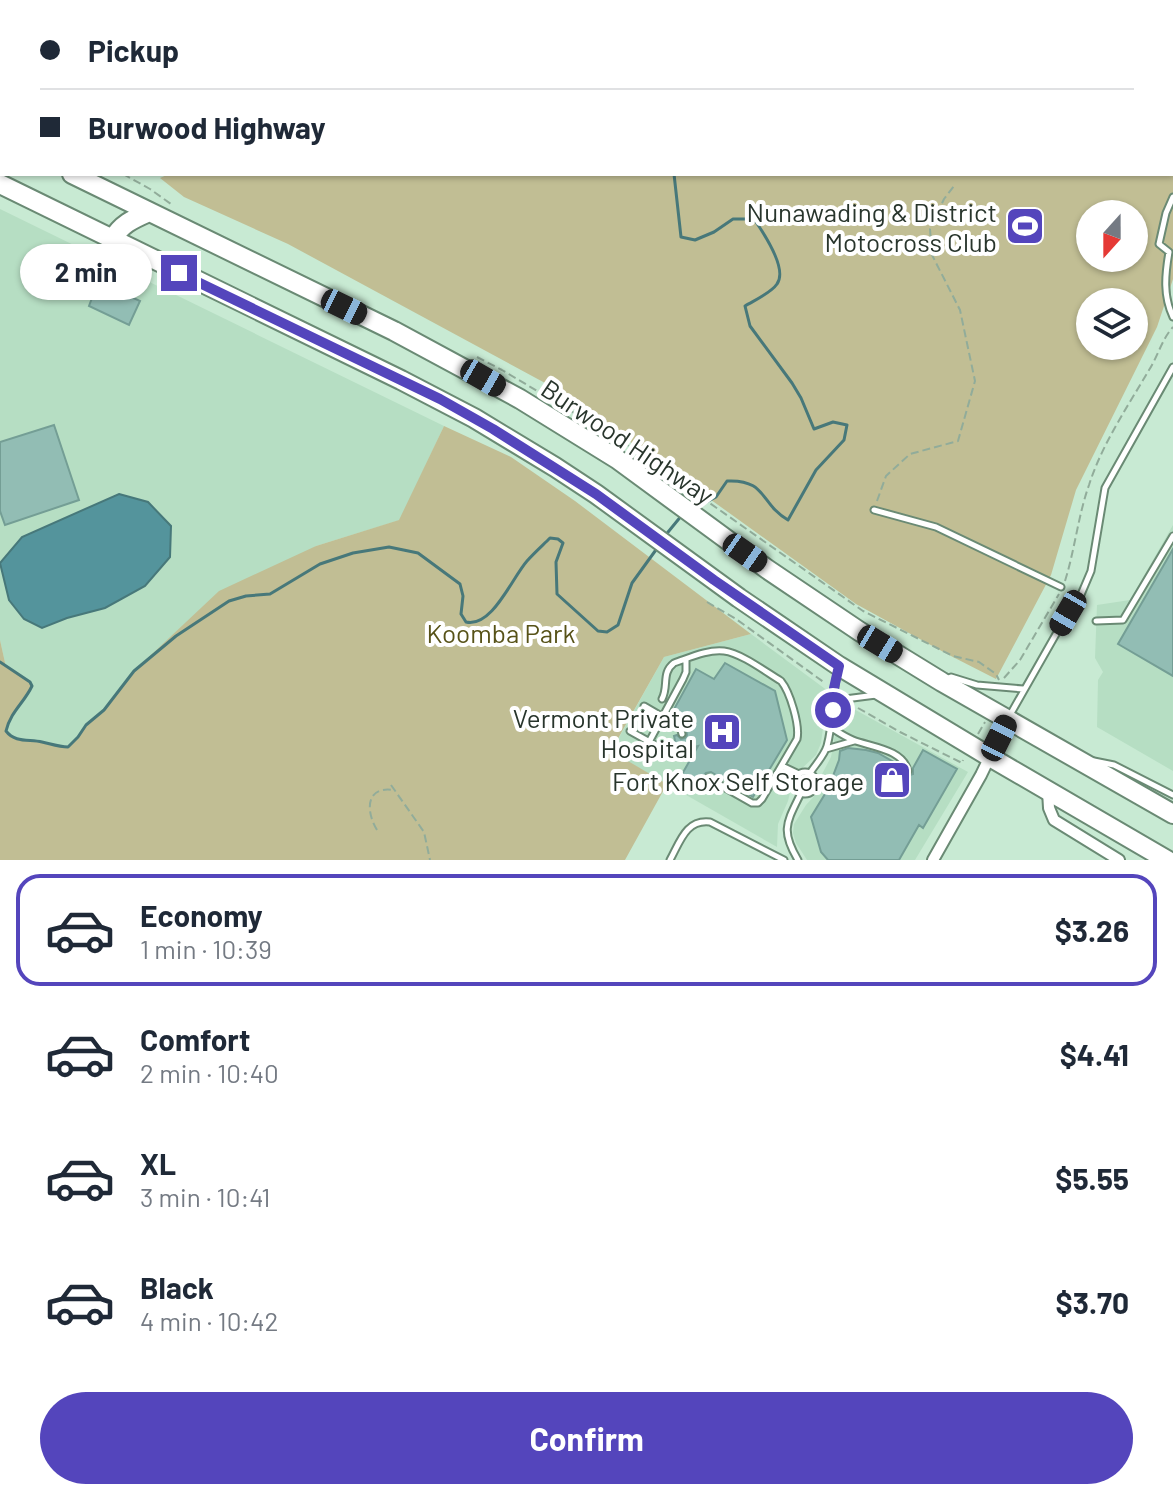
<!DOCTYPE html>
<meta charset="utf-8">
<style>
:root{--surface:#fff;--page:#f2f2f3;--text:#1f2937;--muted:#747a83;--line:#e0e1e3;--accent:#5445bc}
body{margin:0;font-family:Barlow,sans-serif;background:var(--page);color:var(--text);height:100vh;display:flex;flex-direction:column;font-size:30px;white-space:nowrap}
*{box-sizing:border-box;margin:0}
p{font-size:26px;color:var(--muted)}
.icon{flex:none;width:44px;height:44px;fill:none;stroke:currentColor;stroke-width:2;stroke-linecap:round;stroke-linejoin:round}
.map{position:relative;height:860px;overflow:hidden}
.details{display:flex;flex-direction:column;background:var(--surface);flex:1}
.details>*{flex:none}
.top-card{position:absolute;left:0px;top:0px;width:1174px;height:176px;box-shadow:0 2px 6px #0004;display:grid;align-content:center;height:176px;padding:0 40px;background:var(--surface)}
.needle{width:52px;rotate:201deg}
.fabs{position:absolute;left:1076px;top:200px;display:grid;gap:16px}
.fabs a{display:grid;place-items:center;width:72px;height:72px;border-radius:50%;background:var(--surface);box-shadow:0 2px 6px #0004;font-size:40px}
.end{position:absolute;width:36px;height:36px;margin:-18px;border:10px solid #5445bc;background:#fff;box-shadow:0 0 0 4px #fff}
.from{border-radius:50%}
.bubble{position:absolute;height:56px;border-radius:28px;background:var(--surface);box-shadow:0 2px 6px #0004;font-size:26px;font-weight:700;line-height:56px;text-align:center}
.car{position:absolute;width:24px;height:48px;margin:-24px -12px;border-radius:10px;box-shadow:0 0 6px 2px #0007;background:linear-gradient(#222 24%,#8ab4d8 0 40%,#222 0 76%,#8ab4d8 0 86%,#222 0)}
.top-card b{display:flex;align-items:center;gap:28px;height:76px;font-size:30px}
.top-card b+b{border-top:2px solid var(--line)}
.top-card i{width:20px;height:20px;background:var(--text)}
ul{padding:14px 0 0;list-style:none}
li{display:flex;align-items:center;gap:24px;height:112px;margin:0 16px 12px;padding:0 24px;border:4px solid transparent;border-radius:24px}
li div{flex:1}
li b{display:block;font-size:30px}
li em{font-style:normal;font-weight:700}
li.active{border-color:var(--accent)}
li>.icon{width:72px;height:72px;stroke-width:1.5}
.cta{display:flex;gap:16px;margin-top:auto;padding:16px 40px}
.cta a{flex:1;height:92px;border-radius:48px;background:var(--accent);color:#fff;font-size:32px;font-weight:700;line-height:92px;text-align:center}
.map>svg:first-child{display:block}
.built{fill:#b6dec3}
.green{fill:#c1be94;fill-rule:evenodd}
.water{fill:#54949c;stroke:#47787a;stroke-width:2}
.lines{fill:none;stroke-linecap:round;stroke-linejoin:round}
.stream{stroke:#47787a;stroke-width:3}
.building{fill:#92bdb4;stroke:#749e95;stroke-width:2}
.lane-casing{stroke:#6a8a74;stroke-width:9}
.street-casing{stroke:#6a8a74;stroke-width:14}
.highway-casing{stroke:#6a8a74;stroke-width:22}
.path{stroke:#91ac9a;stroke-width:2;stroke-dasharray:8 4;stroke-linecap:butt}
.lane{stroke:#fff;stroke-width:5}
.street{stroke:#fff;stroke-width:10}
.highway{stroke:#fff;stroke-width:18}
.route{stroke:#5445bc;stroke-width:10}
.labels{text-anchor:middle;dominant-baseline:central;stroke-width:8;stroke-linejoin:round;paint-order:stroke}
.poi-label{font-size:26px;fill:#28352c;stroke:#fff;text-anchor:end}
.street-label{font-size:26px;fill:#28352c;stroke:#fff}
.park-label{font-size:26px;fill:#575218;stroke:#fff}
</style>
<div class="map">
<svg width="1173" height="860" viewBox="0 0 1173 860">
<rect width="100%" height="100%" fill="#c8ead3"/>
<!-- built -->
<path class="built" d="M0,209L444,426L400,520L316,546L134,671L104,710L86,725L78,737L68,747L39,741H25L9,736L6,731L12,714L29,692L32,686L30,682L6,667L0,640Z
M1173,525V771L1097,727L1098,680L1103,672L1095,658L1097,605L1130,600Z
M751,634L828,691L821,743L816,755L794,776L788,801L778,824L777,847L611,752L664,657Z
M843,707L847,710L852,708L968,772L915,860H807L796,843L793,833L794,824L806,805L818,792L821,776L831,757L839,712Z"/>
<!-- green -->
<path class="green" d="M414,0H1173V279L1157,327L1076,490L1051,575L996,679L949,655L856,604L558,390L288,244L184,197L160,178L169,174H1172V2H413ZM1090,214H1134V258H1090ZM1090,302H1134V346H1090Z
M444,426L511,457L575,501L751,634L664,657L611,751L667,784L625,860H0V640L6,667L30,682L32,686C24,703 11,711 6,730C15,743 29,739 42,742C51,744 59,747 68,747L78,737L86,725L104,710L134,671L219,591L316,546L399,520Z"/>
<!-- water -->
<path class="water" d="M119,494L148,502L171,526L170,557L145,586L105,608L67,618L42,628L24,619L9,600L0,563L22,537Z"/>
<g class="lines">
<!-- stream -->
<path class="stream" d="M793,0V2
M819,2L820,0
M1117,2L1123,0
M674,174L681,237L695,240L714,232L733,219H754C763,232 788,269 777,284C771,293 755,300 745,306L750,326L792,383L801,398L814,429L833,422L847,425L844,440L816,470L788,520C760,504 767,479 727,481L716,497L695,508
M664,537L682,515
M0,662L30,682L32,686C24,703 11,711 6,731C15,743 29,739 42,742C51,744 59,747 68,747L78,737L86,725L104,710L134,671L176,636L229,601L246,596L270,594L320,564L353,553L389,547L418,553L460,584L463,596L461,614L466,622C492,628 512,578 527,561C534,553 543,545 550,538L558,539L563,543L556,562L557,594L598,631L607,632L618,625L632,583L658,547"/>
</g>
<!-- building -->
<path class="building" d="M94,266L107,273L103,284L140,301L129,325L89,306L92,298L82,293Z
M54,425L79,500L5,525L0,511V442Z
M1173,549V676L1118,644Z
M725,663L775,691L787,740L753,797L711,772L706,773L703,776L705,783L702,788L681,776L698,746L690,748L684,744L677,750L674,736L677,735L681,739L685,738L687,735L686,729L691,721L673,711L696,669L714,679Z
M848,748L866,750L878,753L899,765L907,776L913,774V768L923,750L957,769L923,828L919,825L899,860H828L821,852L811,817L828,789L839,760L840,751Z"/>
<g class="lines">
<!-- lane casing -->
<g class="lane-casing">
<path id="lane" d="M1173,197L1166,213L1159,244L1169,252C1165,275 1163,296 1173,317
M874,510L936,527L1061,587
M1096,621L1123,620L1173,536
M947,679L951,677L977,685L1023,689
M662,699C669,686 661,673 674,663C689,658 708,649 724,651C741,653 766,672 781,681C790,692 800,725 797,739L762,799L758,803H752L708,778
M644,706L680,727L682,734
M834,709L845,699L876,695
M1010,715L1068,613L1077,604L1091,571L1105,488L1173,367
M830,727C838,732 845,737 853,740C871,747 903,749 908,771
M630,731L675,756H681L685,752V749
M649,742L683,679L686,672V659
M826,749L854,741
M1094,761L1114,765L1173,795
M782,766L799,774
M794 783a11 11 0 1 1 22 0a11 11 0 1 1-22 0Z
M810,773C815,765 824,756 827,746C834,721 832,694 838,669
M775,777L794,785
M670,860C680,842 686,819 710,822L784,860
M798,860C780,830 787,822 801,793"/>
</g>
<!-- street casing -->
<g class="street-casing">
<path id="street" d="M1048,791L1049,808L1054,820L1119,860
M933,860L981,775L1008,719"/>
</g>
<!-- highway casing -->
<g class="highway-casing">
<path id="highway" d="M0,137L2,139
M72,174L394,331L520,399L617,459L767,569L859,631L942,682L1173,814
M0,184L401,380L474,418L555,467L596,494L739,598L839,666L990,757L1167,860
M112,240C121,224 133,219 149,212"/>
</g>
<!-- path -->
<path class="path" d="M0,112L2,113
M123,174L150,189L171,204
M477,357L502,370L623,442L863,611L953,656L979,662L996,674L999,680
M877,501L886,476L910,454L958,441L975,381L960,310L932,255L930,229L944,199L954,186
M1065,581C1075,549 1078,516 1089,485C1102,444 1128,406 1149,370C1158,356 1162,339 1173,327
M707,602L736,619L825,683
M1004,678L1020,660L1059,594
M858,708L900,732L962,763L963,760
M978,734L985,722
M391,785L424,832L430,860
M377,830C366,812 365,786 393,790"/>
<!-- lane -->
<use href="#lane" class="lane"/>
<!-- street -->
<use href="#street" class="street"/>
<!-- highway -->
<use href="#highway" class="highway"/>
</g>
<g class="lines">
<!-- route -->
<path class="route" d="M179,273L440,399L493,429L596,494L714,580L839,666L834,688L833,710"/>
</g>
<!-- icons -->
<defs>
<g id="stadium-square" transform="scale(2)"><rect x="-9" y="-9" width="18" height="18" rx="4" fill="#5445bc" stroke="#fff"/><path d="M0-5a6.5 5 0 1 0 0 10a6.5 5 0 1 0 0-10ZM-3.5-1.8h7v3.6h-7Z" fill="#fff"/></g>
<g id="hospital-square" transform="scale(2)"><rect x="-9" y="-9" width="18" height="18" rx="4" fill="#5445bc" stroke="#fff"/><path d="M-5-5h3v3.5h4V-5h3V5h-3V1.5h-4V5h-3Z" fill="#fff"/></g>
<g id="shop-square" transform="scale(2)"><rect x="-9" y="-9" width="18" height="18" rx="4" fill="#5445bc" stroke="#fff"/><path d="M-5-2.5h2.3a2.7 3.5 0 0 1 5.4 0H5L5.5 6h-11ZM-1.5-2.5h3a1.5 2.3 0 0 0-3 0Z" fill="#fff"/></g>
</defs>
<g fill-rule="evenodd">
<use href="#stadium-square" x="1025" y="226"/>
<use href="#hospital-square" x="722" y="732"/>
<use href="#shop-square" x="892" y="780"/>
</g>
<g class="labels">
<!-- poi labels -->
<g class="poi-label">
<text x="997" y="211">Nunawading &amp; District<tspan x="997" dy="30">Motocross Club</tspan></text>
<text x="694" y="717">Vermont Private<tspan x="694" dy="30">Hospital</tspan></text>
<text x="864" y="780">Fort Knox Self Storage</text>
</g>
<!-- street labels -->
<g class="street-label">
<text transform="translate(628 441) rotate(34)">Burwood Highway</text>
</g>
<!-- park labels -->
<g class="park-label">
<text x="501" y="632">Koomba Park</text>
</g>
</g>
</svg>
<div class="fabs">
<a><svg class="needle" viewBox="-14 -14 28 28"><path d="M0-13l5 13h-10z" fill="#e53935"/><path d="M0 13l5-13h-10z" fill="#747a83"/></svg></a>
<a><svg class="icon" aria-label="layers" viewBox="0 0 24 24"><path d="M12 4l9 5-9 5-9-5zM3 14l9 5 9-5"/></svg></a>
</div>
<i class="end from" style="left:833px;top:710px"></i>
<i class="end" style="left:179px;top:273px"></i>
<div class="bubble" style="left:20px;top:244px;width:132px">2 min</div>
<i class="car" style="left:344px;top:307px;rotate:116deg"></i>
<i class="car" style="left:483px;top:378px;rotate:120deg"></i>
<i class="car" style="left:745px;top:553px;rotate:125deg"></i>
<i class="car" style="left:1068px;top:613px;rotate:210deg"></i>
<i class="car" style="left:880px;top:644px;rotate:121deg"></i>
<i class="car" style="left:999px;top:738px;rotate:26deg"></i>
<div class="top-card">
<b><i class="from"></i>Pickup</b>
<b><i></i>Burwood Highway</b>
</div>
</div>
<section class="details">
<ul>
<li class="active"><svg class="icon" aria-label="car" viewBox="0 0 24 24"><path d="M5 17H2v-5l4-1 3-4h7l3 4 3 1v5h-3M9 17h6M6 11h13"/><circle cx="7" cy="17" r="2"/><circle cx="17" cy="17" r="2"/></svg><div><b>Economy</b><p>1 min · 10:39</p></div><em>$3.26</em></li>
<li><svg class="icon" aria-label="car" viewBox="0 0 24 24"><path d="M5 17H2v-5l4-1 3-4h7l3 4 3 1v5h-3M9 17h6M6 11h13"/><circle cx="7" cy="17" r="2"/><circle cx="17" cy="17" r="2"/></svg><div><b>Comfort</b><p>2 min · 10:40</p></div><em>$4.41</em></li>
<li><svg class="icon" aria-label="car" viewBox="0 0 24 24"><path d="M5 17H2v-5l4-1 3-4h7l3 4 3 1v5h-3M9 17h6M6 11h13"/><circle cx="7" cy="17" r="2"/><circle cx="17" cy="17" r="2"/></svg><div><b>XL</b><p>3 min · 10:41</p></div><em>$5.55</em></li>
<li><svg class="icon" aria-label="car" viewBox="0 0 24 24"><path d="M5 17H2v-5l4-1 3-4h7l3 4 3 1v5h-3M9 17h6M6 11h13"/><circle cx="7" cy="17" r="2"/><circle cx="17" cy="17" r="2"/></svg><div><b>Black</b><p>4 min · 10:42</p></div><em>$3.70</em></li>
</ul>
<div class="cta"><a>Confirm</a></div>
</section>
